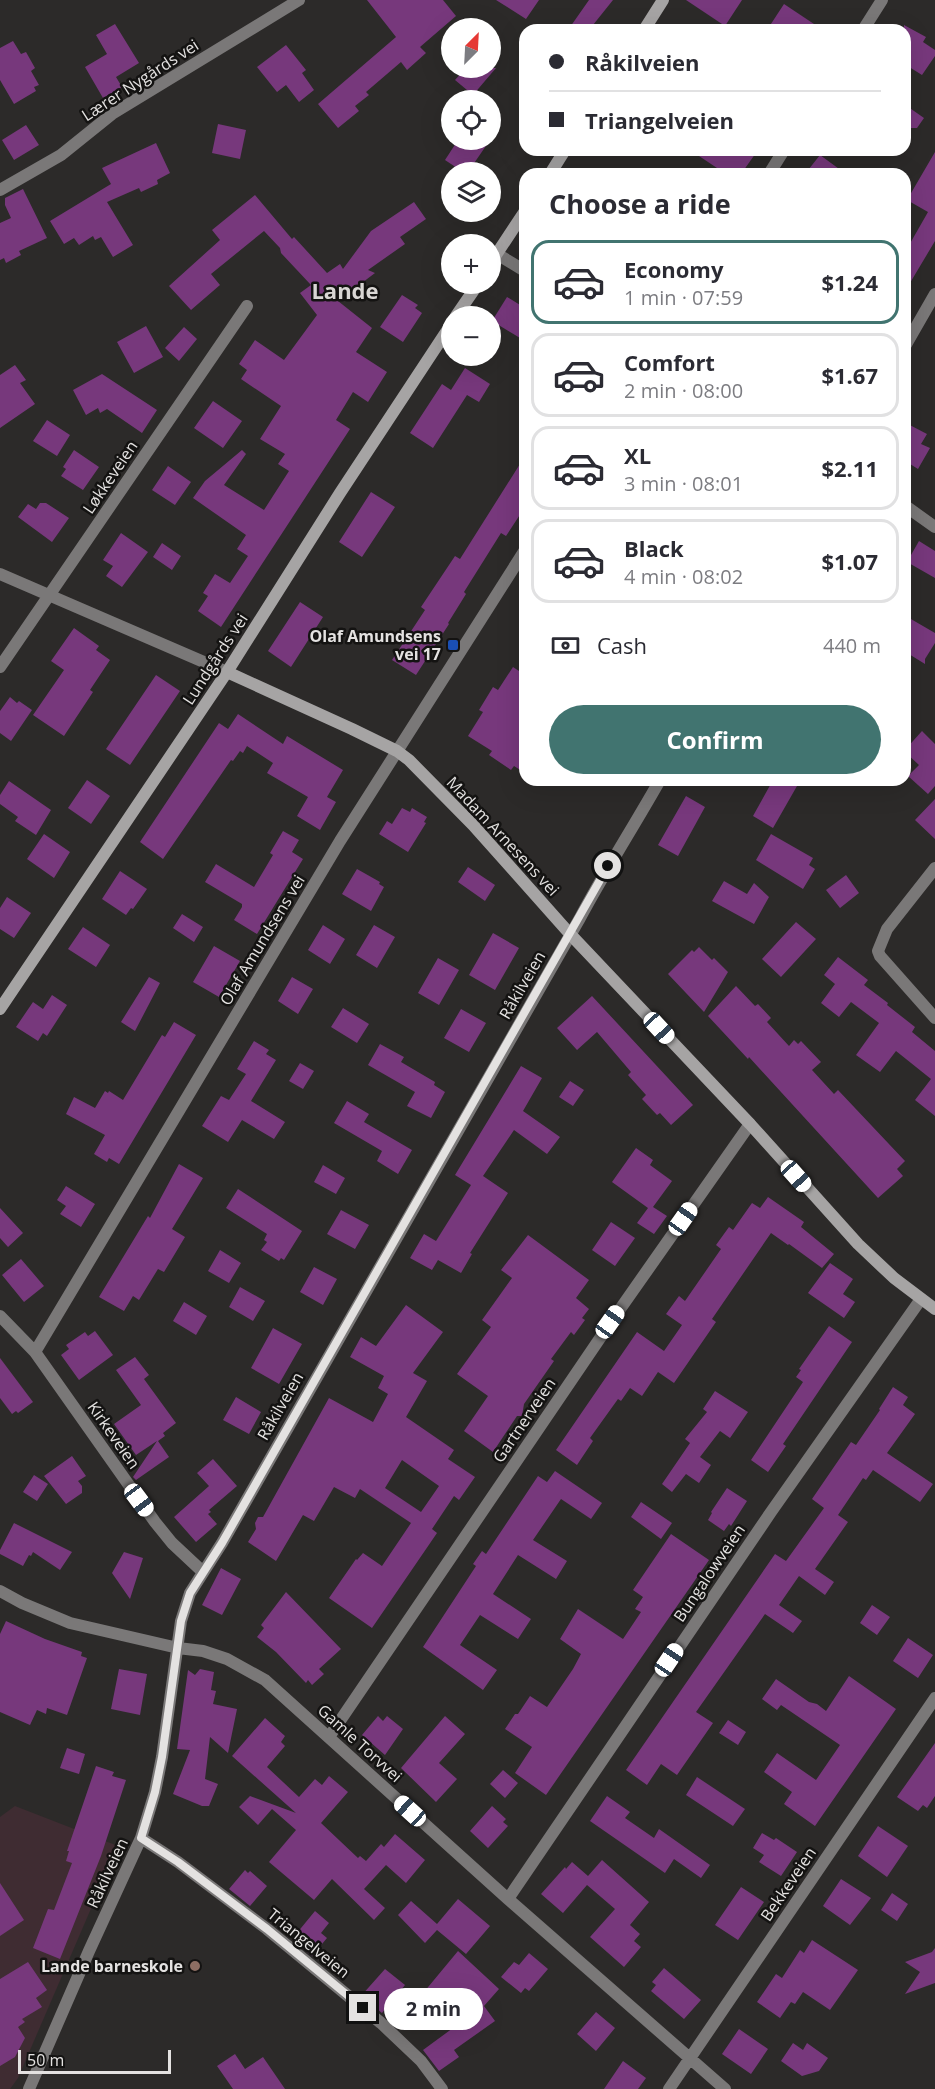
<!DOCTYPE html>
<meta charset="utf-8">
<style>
:root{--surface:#fff;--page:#f7f7f7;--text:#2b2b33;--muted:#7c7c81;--line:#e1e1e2;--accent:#417470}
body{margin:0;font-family:"Open Sans",sans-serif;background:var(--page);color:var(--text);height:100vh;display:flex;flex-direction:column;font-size:22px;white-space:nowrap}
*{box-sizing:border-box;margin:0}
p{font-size:20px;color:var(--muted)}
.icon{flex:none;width:33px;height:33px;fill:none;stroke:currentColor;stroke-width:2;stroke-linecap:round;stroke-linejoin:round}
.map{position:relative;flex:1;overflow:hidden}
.side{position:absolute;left:519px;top:168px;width:392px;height:618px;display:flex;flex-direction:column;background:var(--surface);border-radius:18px;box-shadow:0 6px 24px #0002}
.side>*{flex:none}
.guide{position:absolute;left:519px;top:24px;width:392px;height:132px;border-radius:18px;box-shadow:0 6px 24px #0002;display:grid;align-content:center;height:132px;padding:0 30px;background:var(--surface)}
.needle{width:39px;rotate:24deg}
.fabs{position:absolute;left:441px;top:18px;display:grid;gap:12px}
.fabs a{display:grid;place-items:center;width:60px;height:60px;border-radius:50%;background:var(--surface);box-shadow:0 6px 24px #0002;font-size:30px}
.scale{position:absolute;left:18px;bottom:15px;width:153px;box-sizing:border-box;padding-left:6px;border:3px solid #e4e2e1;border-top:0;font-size:16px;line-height:21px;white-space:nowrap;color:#e4e2e1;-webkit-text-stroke:4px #141312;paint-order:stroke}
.end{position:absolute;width:27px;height:27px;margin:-14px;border:8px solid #e4e2e1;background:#111;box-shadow:0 0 0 3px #111}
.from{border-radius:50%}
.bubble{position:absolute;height:42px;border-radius:21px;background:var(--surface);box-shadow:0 6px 24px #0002;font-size:20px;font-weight:700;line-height:42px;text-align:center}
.car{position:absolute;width:18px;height:36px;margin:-18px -9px;border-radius:8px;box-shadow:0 0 4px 2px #0007;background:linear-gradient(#fff 24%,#345 0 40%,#fff 0 76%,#345 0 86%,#fff 0)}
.guide b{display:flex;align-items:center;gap:21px;height:57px;font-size:22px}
.guide b+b{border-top:2px solid var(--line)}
.guide i{width:15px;height:15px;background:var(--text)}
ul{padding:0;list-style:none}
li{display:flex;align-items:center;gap:18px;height:84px;margin:0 12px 9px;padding:0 18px;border:3px solid var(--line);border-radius:18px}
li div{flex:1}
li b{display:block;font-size:22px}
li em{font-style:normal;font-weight:700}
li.active{border-color:var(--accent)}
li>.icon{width:54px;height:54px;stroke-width:1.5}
h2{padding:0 30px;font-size:27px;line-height:72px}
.pay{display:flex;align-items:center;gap:15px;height:66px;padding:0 30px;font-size:22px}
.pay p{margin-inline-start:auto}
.button{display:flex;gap:12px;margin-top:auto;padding:12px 30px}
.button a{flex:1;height:69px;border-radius:36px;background:var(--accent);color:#fff;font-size:24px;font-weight:700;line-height:69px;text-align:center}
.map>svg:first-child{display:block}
.commercial{fill:#3f2c32}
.building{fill:#77387c;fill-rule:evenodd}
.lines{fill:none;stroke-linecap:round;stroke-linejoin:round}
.street{stroke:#7a7878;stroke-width:12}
.secondary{stroke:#a6a4a4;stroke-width:12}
.route{stroke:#e4e2e1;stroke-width:8}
.transit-dot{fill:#1a4fb4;stroke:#141312;stroke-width:2}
.education-dot{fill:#8d6e63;stroke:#141312;stroke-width:2}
.labels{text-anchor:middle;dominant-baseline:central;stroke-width:5;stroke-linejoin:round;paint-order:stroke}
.street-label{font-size:16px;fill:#e4e2e1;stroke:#141312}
.poi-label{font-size:16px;font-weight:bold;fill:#e4e2e1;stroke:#141312;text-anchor:end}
.district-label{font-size:22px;font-weight:bold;fill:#d9d6d4;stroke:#141312}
</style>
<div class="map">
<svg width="935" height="2089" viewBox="0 0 935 2089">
<rect width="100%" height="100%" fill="#2c2a29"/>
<!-- commercial -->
<path class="commercial" d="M15,1806L118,1846L18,2078L10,2089H0V1817Z"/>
<!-- building -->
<path class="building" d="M367,0H443L456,16L420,47L426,53L407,70L401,62L366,92L369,95L355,106L359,111L338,128L318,104L396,37Z
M496,0H539L526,19Z
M589,0H613L589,30H568Z
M686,0H742L725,26Z
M784,4L823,30H767Z
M115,24L139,63L116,77L122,87L103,98L85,67L107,54L96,35Z
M904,25L926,37L923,42L935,50V56L922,75L906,65L904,68Z
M13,41L21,54L26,52L35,68L31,71L39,85L34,87L36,91L14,104L0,80V48Z
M286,45L306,70L302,73L314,90L299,102L286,85L277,92L257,67Z
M466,68H496L473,95L455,80Z
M904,104L924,118L917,128H911L904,123Z
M218,124L246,130L240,159L212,153Z
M26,125L39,145L14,160L2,140Z
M458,140H490L468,172H463L445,160Z
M156,143L170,173L157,180L158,184L141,192L139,188L107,202L133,245L113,257L101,237L95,240L93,236L79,245L74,238L64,244L50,221L111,184L102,168Z
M690,150H758L741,174H726Z
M935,152V241L904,293V254L928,212L907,200Z
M820,155L846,174H805Z
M23,189L47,238L19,251L21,255L6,263L4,258L0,260V223L11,218L5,205V198Z
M255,195L292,239L294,237L327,273L340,264L343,269L371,231L414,202L426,219L400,237L405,244L368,270L375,273L338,301L372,328L356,352L387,372L368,402L353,392L336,420L350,429L221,627L198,611L208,596L203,593L215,574L230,583L248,556L237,549L246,535L193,498L205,481L242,450L246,454L224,485L264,510L289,471L278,464L285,454L260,439L281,406L241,379L247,370L239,364L255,340L284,360L317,315L300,293L311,285L281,253L280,248L264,231L211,274L220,285L191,310L169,286L220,240L212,230Z
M402,295L418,305L415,308L422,313L403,342L380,327Z
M507,297L525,308V341L492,321Z
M146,326L163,357L134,373L117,342Z
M184,327L197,339L179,361L165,348Z
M15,365L26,380L20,383L35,404L0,428V375Z
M465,368L490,384L479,402L467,395L433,448L410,433L442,384L451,390Z
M102,374L157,410L142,433L107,409L100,413L98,408L86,415L73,390Z
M213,401L242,421L223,448L194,428Z
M47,420L70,435L57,456L33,441Z
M904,422L927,434L921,444L930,448L918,469L910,464L904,473Z
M74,450L99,467L83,490L61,476L66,469L63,467Z
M525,456V507L506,536L501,533L464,592L466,594L448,623L449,624L416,675L392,660L425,610L421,607L455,556L460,559Z
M168,466L191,482L175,505L152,490Z
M371,492L395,507L362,557L339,542Z
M40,503H46L69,518L52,542L18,517L28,504L36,509Z
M121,533L148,552L122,587L106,576L113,566L103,560Z
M919,541L935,551V578L907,562Z
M162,543L181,556L172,570L153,557Z
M300,602L323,617L291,667L268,651Z
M904,615L935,633V643L925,659V664L904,651Z
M74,628L99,646L96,650L110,660L90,690L93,692L64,736L33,715L64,670L51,661Z
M513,667L525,675V773L514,766L511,770L489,755L492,751L468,736L483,712L479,710L493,687L498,690Z
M156,675L180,691L130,765L106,749Z
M10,697L17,703L19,701L32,710L11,741L0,733V711Z
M238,714L283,744L287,736L343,770L327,797L336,802L320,830L297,816L308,797L267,773L273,763L247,746L243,753L240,751L233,761L231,760L163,859L140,842L219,723L228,729Z
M922,731L935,744V786L928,794L908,776L919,765L904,751Z
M87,780L110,796L91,824L68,808Z
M773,780H786L797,786L773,828L753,816Z
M9,781L51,810L36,835L15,821L18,817L0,804V795Z
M686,796L705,807L678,856L658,845Z
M935,799V839L915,820Z
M402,808L410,812L412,808L427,817L424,822L426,823L408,852L379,834L387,821L392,824Z
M283,831L299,840L292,852L303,859L257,934L234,920L242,907V904L205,882L216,864L254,887L273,855L270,853Z
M44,834L70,852L54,878L27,859Z
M771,834L813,858L809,865L815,869L803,889L756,860Z
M468,867L495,885L485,901L458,882Z
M357,869L380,882L379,884L384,887L371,911L342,894Z
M120,871L147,889L133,909L131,908L126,915L102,899Z
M846,875L859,893L840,908L826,890Z
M724,881L747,894L754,883L769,897L754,924L712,901Z
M7,897L31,913L14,938L0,929V908Z
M182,914L203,927L194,942L173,928Z
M796,922L816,939L781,977L762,959Z
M323,925L345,939L330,964L308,950Z
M374,925L395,937L377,968L356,955Z
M83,927L110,945L96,967L68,949Z
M493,933L519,948L495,990L469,975Z
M214,946L240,961L219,997L193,982Z
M699,947L712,960L714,958L728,972L704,1012L668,974L692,950L694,952Z
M838,957L868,980L864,985L888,1003L887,1005L915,1027L912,1032L935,1051V1116L915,1100L931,1079L896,1051L880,1072L856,1055L879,1023L851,1002L839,1017L821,1003L835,984L824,975Z
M438,958L459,970L439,1005L418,993Z
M149,977L160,983L135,1031L121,1022Z
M292,977L313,989L298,1014L278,1001Z
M736,986L755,1006L758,1004L771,1018L767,1022L789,1046L794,1040L798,1044L801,1041L821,1062L812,1070L834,1094L838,1090L905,1161L897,1169L903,1176L878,1198L749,1057L748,1059L708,1016Z
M52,995L67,1005L47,1036L43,1033L38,1041L16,1027L33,1002L43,1009Z
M592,996L693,1105L671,1125L660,1113L657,1115L642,1099L646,1095L628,1075L631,1072L597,1032L577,1050L557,1028Z
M343,1008L369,1024L357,1043L331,1027Z
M461,1009L486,1023L469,1052L444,1038Z
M174,1022L196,1035L119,1164L109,1158L107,1162L94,1154L105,1135L66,1114L74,1097L95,1108L105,1091L108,1093L109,1091L123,1100L162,1035L165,1037Z
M254,1041L269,1050L266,1054L276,1060L251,1101L285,1122L274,1139L242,1120L228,1142L202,1126L221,1096L229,1100L246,1074L237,1069Z
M380,1044L404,1057L401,1062L435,1082L434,1085L445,1092L431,1118L407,1106L415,1092L368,1065Z
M300,1063L314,1071L303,1089L289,1081Z
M521,1066L542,1078L523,1111L560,1137L547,1154L514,1130L483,1176L508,1193L470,1253L472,1254L461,1273L438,1260L432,1270L410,1258L424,1234L436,1241L471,1185L455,1175Z
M570,1081L584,1090L573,1106L559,1097Z
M347,1101L369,1114L364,1122L412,1150L398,1174L377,1161L382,1151L334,1123Z
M636,1148L653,1160L650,1165L672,1181L653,1207L667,1216L654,1234L637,1223L648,1208L612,1182Z
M179,1164L203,1178L172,1229L185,1237L164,1272L158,1269L139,1300L133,1296L124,1311L99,1297L148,1216L150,1218Z
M323,1165L345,1178L336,1194L314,1182Z
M66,1186L95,1204L81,1227L60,1214L66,1206L57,1200Z
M238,1189L302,1231L284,1260L281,1258L279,1261L261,1250L267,1242L264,1240L267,1234L226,1208Z
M768,1197L804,1222L801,1227L834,1254L822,1268L789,1244L788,1245L771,1233L712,1319L716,1322L674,1383L658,1372L642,1396L630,1388L621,1401L618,1399L590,1438L593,1441L577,1465L556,1450L637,1332L664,1351L682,1325L666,1314L679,1296L685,1301L721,1249L716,1245L729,1227L733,1230L752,1203L760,1208Z
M0,1208L23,1233L8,1247L0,1238Z
M341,1210L369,1225L355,1249L327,1234Z
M611,1222L635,1238L615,1266L592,1250Z
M528,1235L589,1280L576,1298L589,1309L582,1318L585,1320L574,1335L571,1332L551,1359L554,1361L524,1404L522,1416H517L493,1452L464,1431L488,1396L457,1374L491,1327L482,1320L512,1278L501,1270Z
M220,1250L241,1263L229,1283L208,1271Z
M21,1259L44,1286L24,1302L2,1275Z
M830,1263L853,1279L843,1294L855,1302L844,1318L808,1293Z
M314,1267L337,1279L323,1305L300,1292Z
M240,1287L265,1301L253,1321L229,1307Z
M184,1302L207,1316L196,1335L173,1321Z
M406,1305L443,1332L413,1373L427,1381L406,1417L454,1450L448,1459L475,1477L459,1500L454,1496L432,1529L437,1533L372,1628L329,1598L356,1559L357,1560L363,1553L382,1566L411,1523L360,1489L355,1498L334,1487L314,1521L303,1515L276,1561L248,1542L256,1529L255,1523L258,1517H263L329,1398L373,1422L388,1394L378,1388L384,1376L350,1357L361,1337L376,1346ZM402,1460L439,1486L421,1512L385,1488Z
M829,1326L852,1342L783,1444L786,1446L768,1472L751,1460L803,1382L796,1377L801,1370L799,1369Z
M273,1328L302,1344L279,1384L251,1368Z
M95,1331L113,1355L79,1380L61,1355L69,1349L66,1345L85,1332L88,1336Z
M135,1357L149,1375L144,1379L176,1423L163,1433L165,1436L158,1441L169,1457L136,1480L133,1477L157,1441L136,1455L114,1424L141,1405L116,1370Z
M0,1358L33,1402L18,1413L16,1411L12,1414L0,1398Z
M893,1387L908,1397L903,1405L915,1414L887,1453L933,1484L920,1502L873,1470L866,1480L863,1478L838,1515L848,1522L815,1569L834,1582L825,1595L799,1576L779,1605L802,1621L793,1633L765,1614L696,1712L713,1723L677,1775L661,1764L647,1785L626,1770L775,1554L786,1561L824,1508L812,1499L851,1442L856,1445L880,1410L879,1409Z
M715,1391L748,1412L730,1438L720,1431L700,1457L711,1465L699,1483L686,1474L672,1492L662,1484L690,1443L685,1439L707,1412L703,1409Z
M236,1397L261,1412L249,1434L223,1420Z
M72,1456L86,1476L78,1481L82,1486V1493L66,1504L44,1476Z
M213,1459L237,1486L209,1510L211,1512L208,1514L217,1524L196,1542L174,1517L209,1486L197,1473Z
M555,1471L602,1503L591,1519L561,1499L533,1540L567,1561L556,1579L518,1555L493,1594L531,1619L518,1639L480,1615L460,1645L497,1670L483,1690L423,1647L476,1566L473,1564L482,1551L486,1554L538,1476L547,1482Z
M34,1475L48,1484L37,1501L23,1492Z
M727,1488L747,1501L731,1526L729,1524L724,1531L708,1520L712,1513L711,1512Z
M641,1502L672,1523L661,1539L631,1517Z
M14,1523L72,1552L60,1570L33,1552L31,1556L29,1555L23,1566L0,1554V1550Z
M671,1534L709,1560L546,1795L515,1773L532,1747L505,1729L515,1714H518L530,1696L547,1707L573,1669L581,1654L560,1639L578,1609L623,1639L641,1612L635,1609L643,1597L633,1590Z
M124,1552L143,1558L130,1599L112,1573Z
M221,1568L241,1579L222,1615L202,1605Z
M286,1592L341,1649L319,1669L324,1674L312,1685L308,1680L306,1683L276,1652L257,1637L264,1628L261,1625Z
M872,1605L890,1617L877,1635L860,1623Z
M6,1621L45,1639L82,1652L81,1656L87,1658L67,1715L47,1708L46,1714L37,1710L30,1725L0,1712V1634Z
M908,1638L933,1655L918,1678L893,1661Z
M119,1669L147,1674L140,1715L111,1709Z
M200,1669L214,1672L211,1690L216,1691L213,1704L237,1709L228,1753L210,1737L205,1779L218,1784L209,1806H202L173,1794L190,1750L177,1749L188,1670L195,1675Z
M849,1676L896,1709L815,1826L784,1804L792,1792L764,1772L777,1753L816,1780L840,1745L781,1705L777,1710L762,1699L776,1679L809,1702L817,1704L826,1711Z
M378,1716L383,1721L387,1716L403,1729L385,1755L362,1735Z
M445,1716L465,1734L439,1763L457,1779L436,1802L401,1768Z
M265,1718L285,1736L281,1742L285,1746L267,1767L299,1797L315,1779L322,1785L329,1776L348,1792L321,1823L358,1858L360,1856L366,1861L381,1844L384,1847L395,1834L425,1860L406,1883L386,1865L364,1889L385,1908L374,1920L332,1879L314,1900L269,1862L296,1830L272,1809L258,1825L239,1807L250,1796L296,1813L232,1756Z
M728,1720L746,1732L738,1745L719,1733Z
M935,1743V1796L927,1808L923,1805L918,1811L897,1797Z
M67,1748L85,1754L79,1774L60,1768Z
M96,1766L114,1772L112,1776L126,1780L101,1856L60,1959L33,1948L48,1909L54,1910L72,1863L66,1861L69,1851H67Z
M503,1770L518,1783L505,1798L490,1784Z
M697,1777L745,1809L733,1826L686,1795Z
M607,1796L630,1812L625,1818L654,1838L659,1829L710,1865L701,1878L674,1859L665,1873L590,1821Z
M492,1806L506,1819L503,1822L508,1826L488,1848L470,1831Z
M878,1826L908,1846L887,1877L858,1856Z
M762,1833L774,1840L776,1838L797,1852L781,1876L759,1862L764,1855L753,1848Z
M602,1860L649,1902L630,1925L640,1934L634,1941L641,1947L624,1967L590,1937L615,1909L587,1885L563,1913L541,1894L565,1867L566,1869L572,1862L588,1876Z
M245,1870L248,1873L250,1871L267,1886L250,1906L229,1889Z
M841,1879L871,1898L850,1925L823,1906Z
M0,1883L24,1920L0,1936Z
M741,1887L764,1902L738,1940L715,1925Z
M892,1893L908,1904L897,1921L881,1910Z
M458,1899L490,1926L466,1954L437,1930L425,1943L398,1915L411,1901L437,1924Z
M315,1911L329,1923L321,1933L327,1938L312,1956L292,1939Z
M812,1940L858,1970L830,2010L803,1992L795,2004L791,2002L780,2018L757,2002L776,1974L782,1978L800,1950L804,1953Z
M935,1948V1983L905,1994L920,1972L905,1962L932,1952Z
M458,1951L499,1989L484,2006L495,2021L454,2050L459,2057L439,2071L423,2050L453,2028L419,1998Z
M529,1953L548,1969L529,1991L525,1988L521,1993L501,1977L514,1962L519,1965Z
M28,1962L47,1990L36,1998L42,2007L22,2019L25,2022L18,2027L25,2038L15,2057L0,2066V1979Z
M664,1968L701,2000L684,2019L651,1991L656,1985L652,1982Z
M385,1969L405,1985L382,2013L361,1996Z
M596,2012L615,2028L596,2051L577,2034Z
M739,2029L768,2049L751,2074L722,2054Z
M793,2043L803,2050L807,2043L828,2058L819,2071L802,2076L781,2061Z
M235,2054L245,2069L263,2057L285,2089H233L217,2066Z
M623,2061L646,2078L638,2089H604Z"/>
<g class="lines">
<!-- street -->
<path class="street" d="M863,30L882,0
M769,174L784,150
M0,190L61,155L112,114L299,0
M497,254L525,271
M904,348L935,294
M904,505L935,527
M0,574L227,672
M0,667L247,306
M935,868L887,929L878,951L880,956L935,1018
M0,1316L35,1352L155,1522L172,1543L203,1572
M35,1352L340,841L525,550
M0,1591L22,1603L70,1623L178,1648L203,1651L227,1659L265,1680L508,1899L725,2089
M329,1737L611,1322L750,1124
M141,1838L178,1862L267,1929L381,2023L421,2061L442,2089
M508,1899L771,1512L921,1299
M29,2089L89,1951L141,1838L155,1792L162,1757L181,1621L190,1593L222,1543L580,918C605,871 634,826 660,780
M669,2089L935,1698"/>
<!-- secondary -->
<path class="secondary" d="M644,30L663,0
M550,174L565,150
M490,264L525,211
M456,316L478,284
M227,672L352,729L397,751L409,760L473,825L570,934L750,1124L858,1244L894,1278L935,1309
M0,1009L227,672L340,493L452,323"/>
</g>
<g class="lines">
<!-- route -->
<path class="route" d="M363,2008L267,1929L178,1862L141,1838L155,1792L162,1757L181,1621L190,1593L222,1543L608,866"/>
</g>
<!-- markers -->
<rect class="transit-dot" x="447" y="639" width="12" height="12" rx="3"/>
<circle class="education-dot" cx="195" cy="1966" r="6"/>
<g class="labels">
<!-- street labels -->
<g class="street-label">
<text transform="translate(140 80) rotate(-33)">Lærer Nygårds vei</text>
<text transform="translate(110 477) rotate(-56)">Løkkeveien</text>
<text transform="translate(215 659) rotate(-57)">Lundgårds vei</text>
<text transform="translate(503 836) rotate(47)">Madam Arnesens vei</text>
<text transform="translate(262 940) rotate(-59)">Olaf Amundsens vei</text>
<text transform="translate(522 985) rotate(-60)">Råkilveien</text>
<text transform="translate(280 1406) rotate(-60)">Råkilveien</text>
<text transform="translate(524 1420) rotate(-56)">Gartnerveien</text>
<text transform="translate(114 1435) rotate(55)">Kirkeveien</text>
<text transform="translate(709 1573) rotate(-56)">Bungalowveien</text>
<text transform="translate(360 1743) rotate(42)">Gamle Torvvei</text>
<text transform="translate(107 1873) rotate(-65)">Råkilveien</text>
<text transform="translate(788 1884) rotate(-56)">Bekkeveien</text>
<text transform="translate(309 1943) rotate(39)">Triangelveien</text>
</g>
<!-- poi labels -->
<g class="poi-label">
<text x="441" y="636">Olaf Amundsens<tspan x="441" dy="18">vei 17</tspan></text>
<text x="183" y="1966">Lande barneskole</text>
</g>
<!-- district labels -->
<g class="district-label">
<text x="345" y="290">Lande</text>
</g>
</g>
</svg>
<div class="fabs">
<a><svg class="needle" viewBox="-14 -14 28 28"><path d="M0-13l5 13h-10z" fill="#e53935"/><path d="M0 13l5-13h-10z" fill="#7c7c81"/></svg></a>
<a><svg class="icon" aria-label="locate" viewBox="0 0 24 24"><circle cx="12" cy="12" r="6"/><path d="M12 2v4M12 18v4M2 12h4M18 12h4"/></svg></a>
<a><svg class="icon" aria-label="layers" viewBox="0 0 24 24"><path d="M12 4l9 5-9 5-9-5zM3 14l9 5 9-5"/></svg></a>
<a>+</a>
<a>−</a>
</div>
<div class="scale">50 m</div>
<i class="end from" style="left:608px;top:866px"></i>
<i class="end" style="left:363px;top:2008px"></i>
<div class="bubble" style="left:384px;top:1988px;width:99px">2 min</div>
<i class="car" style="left:659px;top:1028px;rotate:137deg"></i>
<i class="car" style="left:796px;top:1176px;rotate:138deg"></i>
<i class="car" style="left:683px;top:1219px;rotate:35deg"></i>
<i class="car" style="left:610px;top:1322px;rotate:35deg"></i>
<i class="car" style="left:139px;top:1500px;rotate:143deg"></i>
<i class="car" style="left:669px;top:1660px;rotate:34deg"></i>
<i class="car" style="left:410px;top:1811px;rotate:312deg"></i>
<div class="guide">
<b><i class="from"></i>Råkilveien</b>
<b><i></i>Triangelveien</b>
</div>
<section class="side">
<h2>Choose a ride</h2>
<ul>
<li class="active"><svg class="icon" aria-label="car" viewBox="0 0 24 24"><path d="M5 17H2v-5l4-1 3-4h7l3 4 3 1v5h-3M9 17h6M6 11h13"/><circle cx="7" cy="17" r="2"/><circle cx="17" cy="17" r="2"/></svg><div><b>Economy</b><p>1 min · 07:59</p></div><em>$1.24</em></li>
<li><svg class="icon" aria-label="car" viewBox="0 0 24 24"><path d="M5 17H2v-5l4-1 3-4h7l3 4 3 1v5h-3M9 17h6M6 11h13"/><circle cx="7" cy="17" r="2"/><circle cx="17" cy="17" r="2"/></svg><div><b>Comfort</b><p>2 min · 08:00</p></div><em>$1.67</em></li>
<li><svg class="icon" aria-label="car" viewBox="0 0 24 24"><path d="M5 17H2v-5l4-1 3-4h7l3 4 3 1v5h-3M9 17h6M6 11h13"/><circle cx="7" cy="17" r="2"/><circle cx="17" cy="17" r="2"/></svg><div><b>XL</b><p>3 min · 08:01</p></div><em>$2.11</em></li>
<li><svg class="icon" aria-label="car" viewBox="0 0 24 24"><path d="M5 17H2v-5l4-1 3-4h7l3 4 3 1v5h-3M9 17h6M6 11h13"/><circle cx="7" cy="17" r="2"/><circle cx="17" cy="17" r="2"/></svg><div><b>Black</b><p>4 min · 08:02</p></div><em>$1.07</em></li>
</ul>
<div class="pay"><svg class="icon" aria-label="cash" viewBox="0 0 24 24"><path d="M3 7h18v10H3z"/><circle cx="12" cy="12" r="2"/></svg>Cash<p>440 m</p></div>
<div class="button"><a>Confirm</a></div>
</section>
</div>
